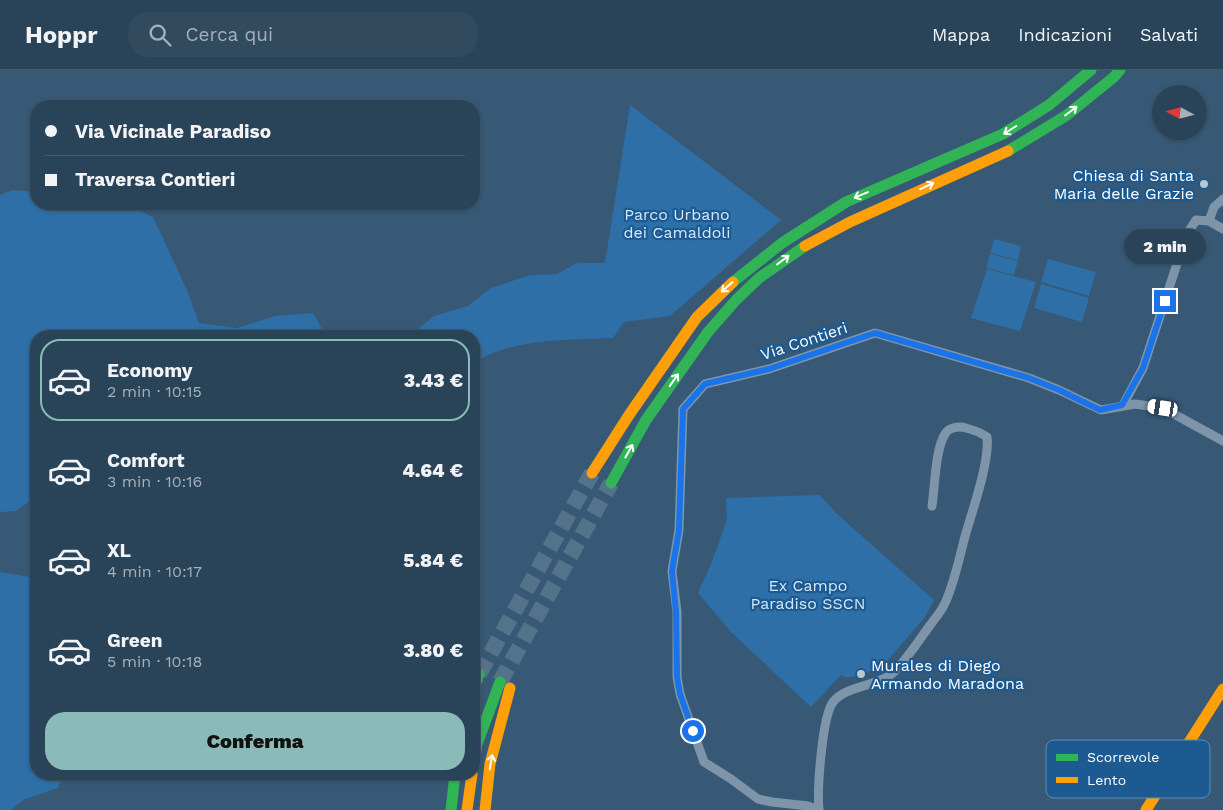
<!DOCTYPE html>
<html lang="it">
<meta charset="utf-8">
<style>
:root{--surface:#294358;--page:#314a5e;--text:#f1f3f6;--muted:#a5b0ba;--line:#455c6e;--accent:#8bbbb9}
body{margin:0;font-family:"Work Sans",sans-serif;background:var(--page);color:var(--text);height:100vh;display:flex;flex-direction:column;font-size:19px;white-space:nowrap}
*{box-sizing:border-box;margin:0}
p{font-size:16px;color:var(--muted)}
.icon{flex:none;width:28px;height:28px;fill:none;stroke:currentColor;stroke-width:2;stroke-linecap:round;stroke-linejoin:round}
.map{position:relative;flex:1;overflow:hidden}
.side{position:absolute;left:30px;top:260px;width:450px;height:450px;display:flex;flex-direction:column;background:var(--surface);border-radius:20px;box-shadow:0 1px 4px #0004,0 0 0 1px var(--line)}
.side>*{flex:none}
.banner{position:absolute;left:30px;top:30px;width:450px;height:110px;border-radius:20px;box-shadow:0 1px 4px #0004,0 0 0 1px var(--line);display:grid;align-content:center;height:110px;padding:0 15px;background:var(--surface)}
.needle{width:32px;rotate:277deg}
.buttons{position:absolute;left:1152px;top:15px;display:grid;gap:10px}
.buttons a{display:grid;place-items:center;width:55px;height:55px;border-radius:50%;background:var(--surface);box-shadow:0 1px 4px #0004,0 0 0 1px var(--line);font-size:25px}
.end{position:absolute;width:22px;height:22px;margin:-11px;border:6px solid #1a73e8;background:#fff;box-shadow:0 0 0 2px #fff}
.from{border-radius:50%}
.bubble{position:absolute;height:35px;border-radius:18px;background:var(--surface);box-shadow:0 1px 4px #0004,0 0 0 1px var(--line);font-size:16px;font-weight:800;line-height:35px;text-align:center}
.car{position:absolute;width:15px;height:30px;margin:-15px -8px;border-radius:6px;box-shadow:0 0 4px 1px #0007;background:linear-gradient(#fff 24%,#345 0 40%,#fff 0 76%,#345 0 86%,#fff 0)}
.banner b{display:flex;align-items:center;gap:18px;height:48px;font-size:19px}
.banner b+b{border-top:1px solid var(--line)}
.banner i{width:12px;height:12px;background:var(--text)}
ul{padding:9px 0 0;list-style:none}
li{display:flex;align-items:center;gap:15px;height:82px;margin:0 10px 8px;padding:0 5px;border:2px solid transparent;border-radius:20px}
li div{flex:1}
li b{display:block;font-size:19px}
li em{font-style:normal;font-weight:800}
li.on{border-color:var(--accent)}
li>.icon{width:45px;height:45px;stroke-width:1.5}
.action{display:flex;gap:10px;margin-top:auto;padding:10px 15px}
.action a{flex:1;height:58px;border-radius:20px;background:var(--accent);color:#111;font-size:20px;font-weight:800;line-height:58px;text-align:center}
header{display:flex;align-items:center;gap:30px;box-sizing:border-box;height:70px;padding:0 25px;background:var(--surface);border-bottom:1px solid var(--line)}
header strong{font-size:24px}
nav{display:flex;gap:28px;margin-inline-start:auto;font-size:18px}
.search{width:350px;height:45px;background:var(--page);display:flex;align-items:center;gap:12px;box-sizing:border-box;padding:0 18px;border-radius:20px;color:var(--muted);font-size:19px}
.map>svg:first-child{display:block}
.green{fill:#2d6fa6}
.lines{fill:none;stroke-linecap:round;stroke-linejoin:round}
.highway-tunnel{stroke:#55728b;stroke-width:16;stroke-dasharray:16 8;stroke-linecap:butt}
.street{stroke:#7e95a9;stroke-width:9}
.fast{stroke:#30b455;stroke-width:11}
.slow{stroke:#ff9f0a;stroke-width:11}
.oneway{stroke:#fff}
.route{stroke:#1a73e8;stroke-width:6}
.poi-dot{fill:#b9c5cf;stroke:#1c5a91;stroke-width:2}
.labels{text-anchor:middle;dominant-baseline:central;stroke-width:4.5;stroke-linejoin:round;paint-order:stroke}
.poi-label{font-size:16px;fill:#fff;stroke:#1c5a91;text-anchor:end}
.park-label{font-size:16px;fill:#d2e8fa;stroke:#1c5a91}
.street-label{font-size:16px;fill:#fff;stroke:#1c5a91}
.key{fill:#1c5a91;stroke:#608cb2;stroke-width:1}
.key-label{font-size:14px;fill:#fff}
</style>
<header>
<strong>Hoppr</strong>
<div class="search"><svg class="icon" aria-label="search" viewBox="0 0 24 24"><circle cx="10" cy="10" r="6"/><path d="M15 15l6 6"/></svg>Cerca qui</div>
<nav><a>Mappa</a><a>Indicazioni</a><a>Salvati</a></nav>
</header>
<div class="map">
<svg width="1223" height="740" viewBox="0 0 1223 740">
<rect width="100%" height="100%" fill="#375976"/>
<!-- green -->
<path class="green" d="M630,35L781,150L670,246L624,252L613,268C567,270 515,268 474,292V266H410L434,246L468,236L491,218L530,205L557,204L577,193H605Z
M12,120L36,122V134H126L153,147L186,218L199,253L237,258L275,246L313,243L326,266H36V426L16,441L0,442V125Z
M994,169L1021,176L1018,190L990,183Z
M990,184L1018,191L1014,205L986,198Z
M1048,189L1096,202L1089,226L1041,212Z
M987,199L1036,212L1020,261L971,248Z
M1041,214L1089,228L1082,252L1034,238Z
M820,425L836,443L934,530L925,547L881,598L848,608L841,605L811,637L730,561L698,523L711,494L727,450L726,428Z
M0,502L36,508V704H63L58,718L23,730L11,740H0Z"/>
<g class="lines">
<!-- highway-tunnel -->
<path class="highway-tunnel" d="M479,604L592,403
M500,612L611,413"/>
<!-- street -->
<path class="street" d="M1209,151L1214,137L1223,129
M1123,335L1143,298L1186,166L1196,150L1209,151L1223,159
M819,740L808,736L772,732L758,729L731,709L704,692L680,624L677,607V542L672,501L679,460L683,339L705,314L769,299L875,263L1029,308L1059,320L1101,340L1135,334L1163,338L1223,371
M819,740C817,720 822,647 833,632C846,615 878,617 894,602C908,588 919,570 931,554C935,548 941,542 944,535C954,516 960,484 966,463C973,439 990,390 987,367C980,362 974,360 966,358C959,356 949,357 945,364C935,380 935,417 932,436"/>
<!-- fast -->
<path class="fast" d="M1008,81L1067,45L1114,7L1120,0
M733,212L782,173L846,132L1003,64L1049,35L1091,0
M611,413L646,350L708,262L736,230L759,208L805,176
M474,619L479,604
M474,694L477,674L500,612
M451,740L455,704"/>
<!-- slow -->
<path class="slow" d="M805,176L850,152L1008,81
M592,403L629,345L697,247L733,212
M467,740L472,704
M485,740L490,694L510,618
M1146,740L1223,619"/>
</g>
<!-- one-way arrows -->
<defs><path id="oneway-shaft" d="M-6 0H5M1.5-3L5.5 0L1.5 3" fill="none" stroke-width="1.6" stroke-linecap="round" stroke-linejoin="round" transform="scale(1.25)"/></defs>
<g class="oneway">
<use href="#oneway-shaft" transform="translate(1071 41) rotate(-37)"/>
<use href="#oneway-shaft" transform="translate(1010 60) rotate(148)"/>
<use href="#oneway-shaft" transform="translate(927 116) rotate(-25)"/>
<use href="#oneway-shaft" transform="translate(861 125) rotate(157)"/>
<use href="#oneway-shaft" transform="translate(783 190) rotate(-37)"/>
<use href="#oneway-shaft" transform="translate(727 217) rotate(139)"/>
<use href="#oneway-shaft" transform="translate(674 310) rotate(-55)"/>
<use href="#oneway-shaft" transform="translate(629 381) rotate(-61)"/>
<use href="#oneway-shaft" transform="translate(491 692) rotate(-80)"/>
</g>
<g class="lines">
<!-- route -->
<path class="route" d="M693,661L680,624L677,607L676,542L672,501L679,460L683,339L705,314L769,299L875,263L1029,308L1059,320L1100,340L1122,335L1143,298L1165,231"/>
</g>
<!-- markers -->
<g class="poi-dot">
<circle cx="1204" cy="114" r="5"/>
<circle cx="861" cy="604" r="5"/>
</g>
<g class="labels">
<!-- poi labels -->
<g class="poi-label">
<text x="1194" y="105">Chiesa di Santa<tspan x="1194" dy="18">Maria delle Grazie</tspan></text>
<text x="871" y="595" text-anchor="start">Murales di Diego<tspan x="871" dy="18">Armando Maradona</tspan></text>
</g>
<!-- park labels -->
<g class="park-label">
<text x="677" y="144">Parco Urbano<tspan x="677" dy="18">dei Camaldoli</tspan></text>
<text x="808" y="515">Ex Campo<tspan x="808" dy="18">Paradiso SSCN</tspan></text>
</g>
<!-- street labels -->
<g class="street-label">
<text transform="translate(804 271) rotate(-18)">Via Contieri</text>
</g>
</g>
<!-- legend -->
<rect x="1046" y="670" width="164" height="58" rx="8" class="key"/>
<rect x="1056" y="684" width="22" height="7" fill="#30b455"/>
<rect x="1056" y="707" width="22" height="6" fill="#ff9f0a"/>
<g class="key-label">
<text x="1087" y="692">Scorrevole</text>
<text x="1087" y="715">Lento</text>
</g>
</svg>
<div class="buttons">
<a><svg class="needle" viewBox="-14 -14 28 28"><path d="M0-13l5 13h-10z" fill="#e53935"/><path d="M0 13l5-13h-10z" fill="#a5b0ba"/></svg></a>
</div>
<i class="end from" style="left:693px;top:661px"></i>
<i class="end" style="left:1165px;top:231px"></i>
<div class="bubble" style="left:1124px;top:159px;width:82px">2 min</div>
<i class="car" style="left:1163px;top:338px;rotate:279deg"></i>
<div class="banner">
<b><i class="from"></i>Via Vicinale Paradiso</b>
<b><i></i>Traversa Contieri</b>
</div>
<section class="side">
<ul>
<li class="on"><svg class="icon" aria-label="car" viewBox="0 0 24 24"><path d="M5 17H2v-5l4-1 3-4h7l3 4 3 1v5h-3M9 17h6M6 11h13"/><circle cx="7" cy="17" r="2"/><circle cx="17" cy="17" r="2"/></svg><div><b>Economy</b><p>2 min · 10:15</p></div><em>3.43 €</em></li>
<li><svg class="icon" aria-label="car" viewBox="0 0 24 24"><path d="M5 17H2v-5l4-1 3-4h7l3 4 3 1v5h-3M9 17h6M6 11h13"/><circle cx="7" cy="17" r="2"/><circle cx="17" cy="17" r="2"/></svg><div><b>Comfort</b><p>3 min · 10:16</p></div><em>4.64 €</em></li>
<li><svg class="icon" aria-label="car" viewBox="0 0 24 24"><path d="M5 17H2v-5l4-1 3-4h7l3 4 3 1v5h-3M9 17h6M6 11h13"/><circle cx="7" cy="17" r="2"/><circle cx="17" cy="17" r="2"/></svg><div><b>XL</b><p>4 min · 10:17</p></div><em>5.84 €</em></li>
<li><svg class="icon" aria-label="car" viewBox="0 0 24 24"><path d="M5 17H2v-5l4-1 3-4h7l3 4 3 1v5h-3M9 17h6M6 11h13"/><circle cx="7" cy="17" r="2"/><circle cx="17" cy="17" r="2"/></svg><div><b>Green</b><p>5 min · 10:18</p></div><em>3.80 €</em></li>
</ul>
<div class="action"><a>Conferma</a></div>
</section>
</div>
